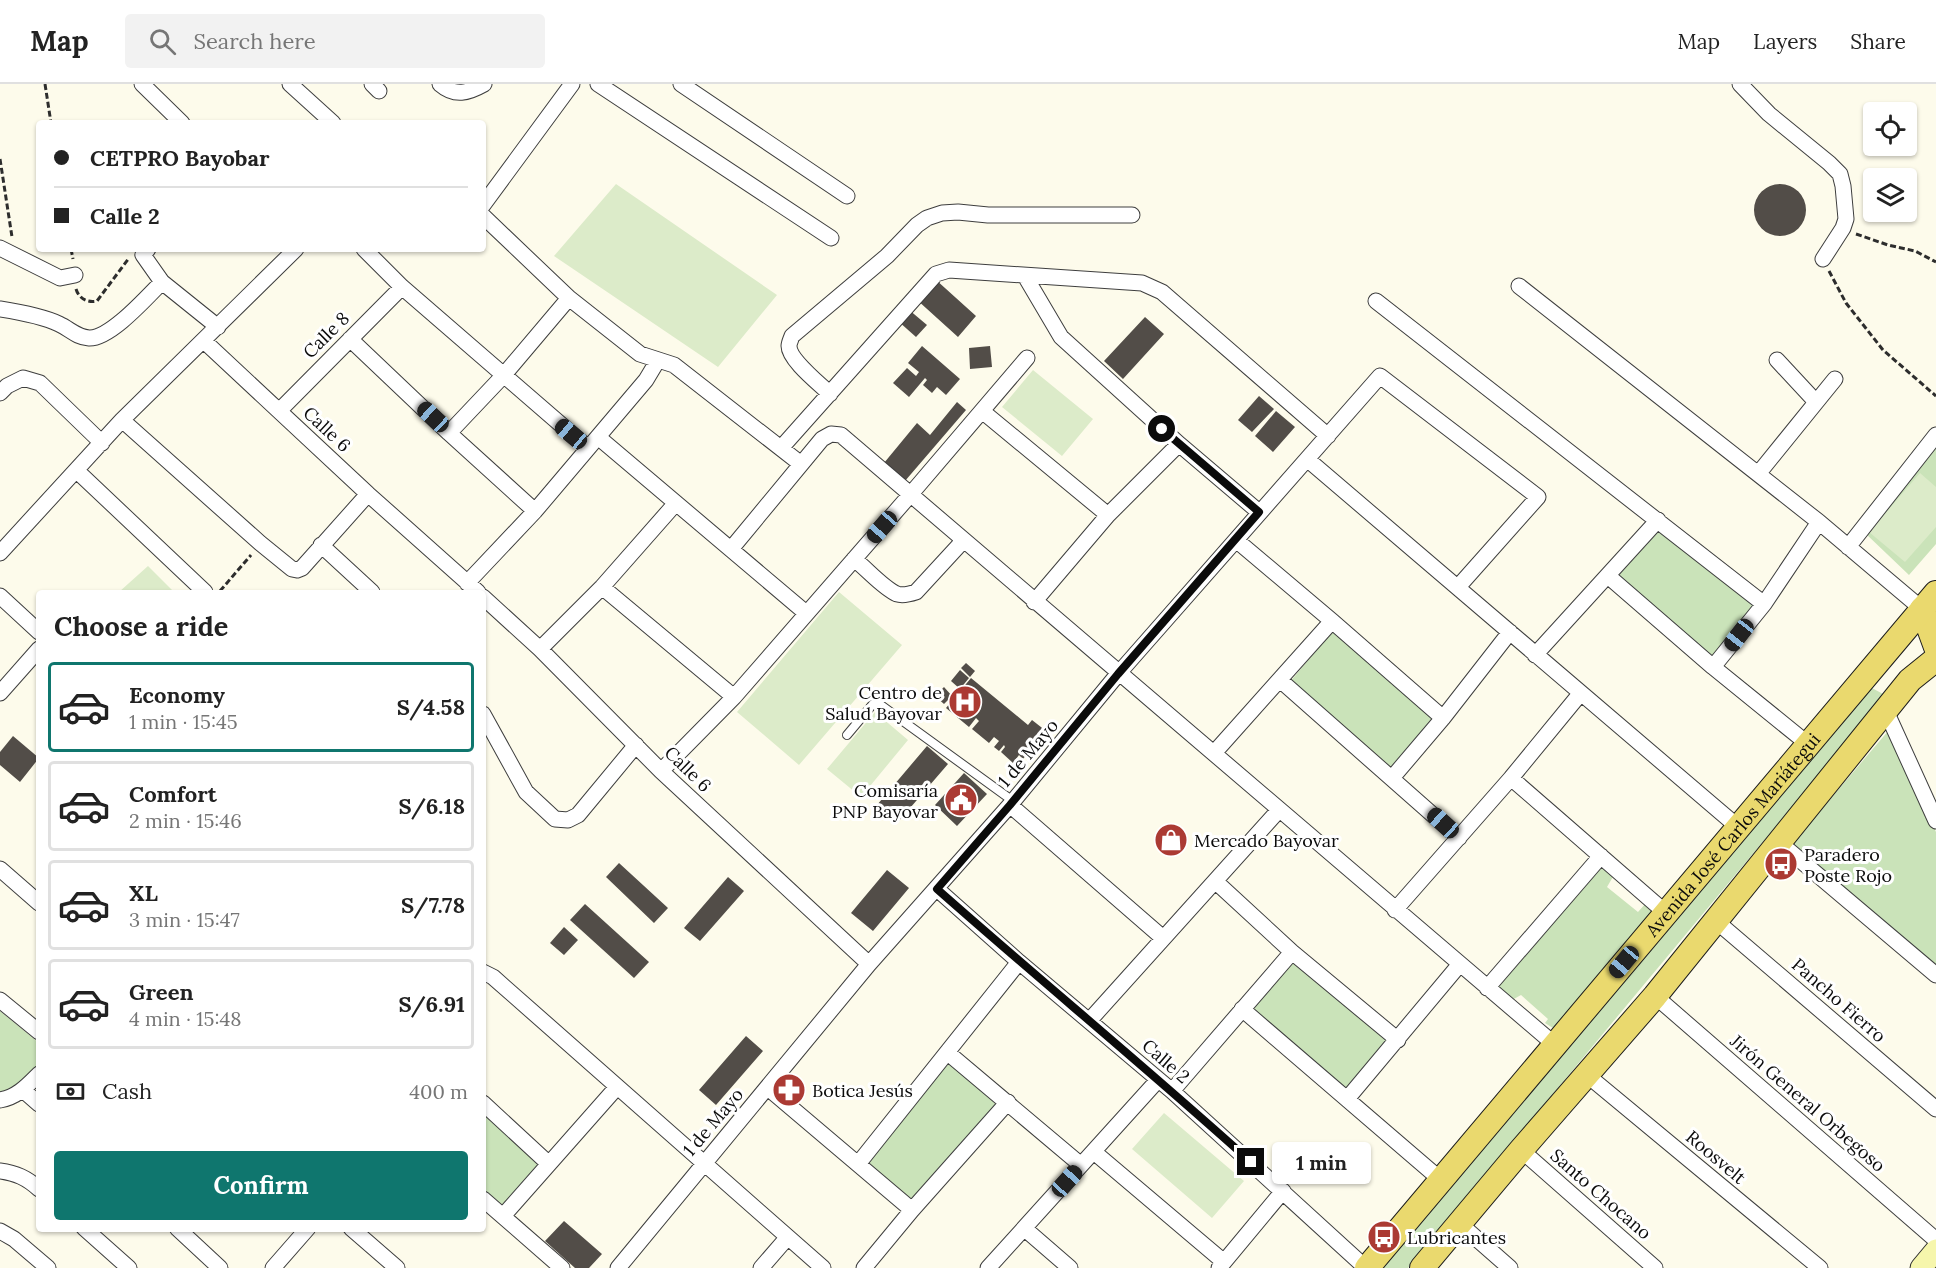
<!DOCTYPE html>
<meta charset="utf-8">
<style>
:root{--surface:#fff;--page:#f2f2f2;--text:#222;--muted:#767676;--line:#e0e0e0;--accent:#0f766e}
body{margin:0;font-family:Lora,serif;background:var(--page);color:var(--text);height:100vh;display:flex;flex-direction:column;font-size:22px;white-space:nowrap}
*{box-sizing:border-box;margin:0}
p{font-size:20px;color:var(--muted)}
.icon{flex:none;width:33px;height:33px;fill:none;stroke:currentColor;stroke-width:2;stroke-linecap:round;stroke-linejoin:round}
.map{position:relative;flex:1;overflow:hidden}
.drawer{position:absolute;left:36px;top:506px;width:450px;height:642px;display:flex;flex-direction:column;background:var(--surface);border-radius:6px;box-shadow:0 2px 4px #0004}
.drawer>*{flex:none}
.top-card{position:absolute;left:36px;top:36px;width:450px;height:132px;border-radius:6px;box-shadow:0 2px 4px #0004;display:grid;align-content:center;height:132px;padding:0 18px;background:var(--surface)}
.tools{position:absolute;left:1863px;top:18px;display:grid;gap:12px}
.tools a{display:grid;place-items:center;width:54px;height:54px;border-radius:6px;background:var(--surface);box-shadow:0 2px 4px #0004;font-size:30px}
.end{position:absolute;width:27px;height:27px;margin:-14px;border:8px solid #0b0b0b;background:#fff;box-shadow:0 0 0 3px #fff}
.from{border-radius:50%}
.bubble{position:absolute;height:42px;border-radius:6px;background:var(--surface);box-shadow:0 2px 4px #0004;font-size:20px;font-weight:800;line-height:42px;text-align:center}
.car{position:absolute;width:18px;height:36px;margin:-18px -9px;border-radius:8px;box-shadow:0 0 4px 2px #0007;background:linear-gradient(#222 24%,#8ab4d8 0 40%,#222 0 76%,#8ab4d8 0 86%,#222 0)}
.top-card b{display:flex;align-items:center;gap:21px;height:57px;font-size:22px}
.top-card b+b{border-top:2px solid var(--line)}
.top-card i{width:15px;height:15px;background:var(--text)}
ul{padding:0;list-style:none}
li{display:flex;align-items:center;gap:18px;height:90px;margin:0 12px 9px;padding:0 6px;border:3px solid var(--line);border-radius:6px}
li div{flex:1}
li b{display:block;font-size:22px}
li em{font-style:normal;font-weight:800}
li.on{border-color:var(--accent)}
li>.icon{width:54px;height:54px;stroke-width:1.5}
h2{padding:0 18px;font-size:27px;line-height:72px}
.pay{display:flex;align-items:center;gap:15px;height:66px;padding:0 18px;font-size:22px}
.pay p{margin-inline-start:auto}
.cta{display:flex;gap:12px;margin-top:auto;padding:12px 18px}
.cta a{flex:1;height:69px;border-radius:6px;background:var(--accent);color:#fff;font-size:24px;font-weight:800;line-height:69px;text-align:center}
header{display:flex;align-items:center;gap:36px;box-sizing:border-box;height:84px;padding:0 30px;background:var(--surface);border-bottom:2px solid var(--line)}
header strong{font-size:28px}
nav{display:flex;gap:33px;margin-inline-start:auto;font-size:21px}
.search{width:420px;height:54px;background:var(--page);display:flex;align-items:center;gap:15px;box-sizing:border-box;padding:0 21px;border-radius:6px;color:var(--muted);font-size:22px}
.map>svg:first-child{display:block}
.green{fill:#cae3b9}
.pitch{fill:#dcebc9}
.building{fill:#524d48}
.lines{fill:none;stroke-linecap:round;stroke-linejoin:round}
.lane-casing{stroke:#3e3e3e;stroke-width:10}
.street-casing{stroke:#3e3e3e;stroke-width:17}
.secondary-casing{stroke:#2d2d2d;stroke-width:23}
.primary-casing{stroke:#1c1c1c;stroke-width:26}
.path{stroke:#2d2d2d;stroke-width:3;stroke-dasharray:6 3;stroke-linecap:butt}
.lane{stroke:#fff;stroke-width:8}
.street{stroke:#fff;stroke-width:15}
.secondary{stroke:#f6f6ac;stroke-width:21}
.primary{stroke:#ead96e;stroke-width:24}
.route{stroke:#0b0b0b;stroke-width:8}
.labels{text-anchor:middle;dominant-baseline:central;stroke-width:6;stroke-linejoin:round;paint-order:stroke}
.street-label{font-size:18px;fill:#0b0b0b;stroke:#fff}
.poi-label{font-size:18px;fill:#0b0b0b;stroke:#fff;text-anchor:start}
</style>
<header>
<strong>Map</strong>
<div class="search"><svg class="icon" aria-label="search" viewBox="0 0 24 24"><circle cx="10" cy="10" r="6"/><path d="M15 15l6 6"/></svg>Search here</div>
<nav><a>Map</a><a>Layers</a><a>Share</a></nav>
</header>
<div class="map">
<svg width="1936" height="1184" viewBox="0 0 1936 1184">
<rect width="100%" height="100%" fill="#fdfbeb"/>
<!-- green -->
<path class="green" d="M1936,359V460L1909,491L1865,449Z
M1660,442L1759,521L1715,577L1617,493Z
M1335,544L1435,632L1389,685L1289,599Z
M1870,603L1885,611L1408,1184H1383Z
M1889,646L1936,748V884L1791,761Z
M1599,783H1603L1614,791L1607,803L1638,828L1646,819L1654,828L1556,946L1545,939L1548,935L1521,911L1512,916L1505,915L1496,899Z
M1292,876L1393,958L1349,1012L1251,924Z
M0,927L39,959V986L29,995L0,1010Z
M949,979L997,1019L910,1117L866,1079Z
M483,1025L542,1078L503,1124L483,1107Z"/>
<!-- pitch -->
<path class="pitch" d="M616,100L777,211L718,283L554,172Z
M1033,286L1093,335L1062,372L1002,323Z
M1920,389L1936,403V443L1905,478L1869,448Z
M148,482L174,508H119Z
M839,508L902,561L799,681L737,628Z
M875,628L908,656L861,713L827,685Z
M1164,1029L1244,1097L1212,1134L1132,1065Z"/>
<!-- building -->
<path class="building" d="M1754 126a26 26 0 1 1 52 0a26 26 0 1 1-52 0Z
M935,195L976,232L958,253L916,215Z
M908,225L927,241L916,253L898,237Z
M1145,233L1164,250L1123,295L1104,277Z
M922,262L960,295L946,311L937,303L932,309L923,301L927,296L925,294L909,313L893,299L907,284L916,292L919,288L908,279Z
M990,262L992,283L970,285L969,264Z
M1259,312L1274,325L1252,348L1238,336Z
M957,318L966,326L905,397L884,379L917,339L930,351Z
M1276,327L1295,343L1273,368L1255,352Z
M966,579L975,587L970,593L961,584Z
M960,586L969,594L960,605L951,597Z
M971,594L1028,641L1032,636L1046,647L1023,675L1019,671L1013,679L1001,668L1005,663L1004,661L999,667L994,663L999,657L994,653L989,659L972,645L979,637L976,634L969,643L946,624Z
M944,603L952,612L944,620L935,612Z
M13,652L39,674L20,698L0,681V668Z
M927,662L948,680L898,738L877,721Z
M964,689L987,710L957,742L935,721Z
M619,779L668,824L654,839L606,793Z
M887,786L909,804L873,847L851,829Z
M728,793L744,807L700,857L684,844Z
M585,820L649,878L634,894L570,836Z
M564,843L578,856L564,871L550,859Z
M746,952L763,967L716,1021L699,1006Z
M564,1137L602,1170L589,1184H575L545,1157Z"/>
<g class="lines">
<!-- lane casing -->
<g class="lane-casing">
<path id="lane" d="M847,651L873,620L878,619L1013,717"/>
</g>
<!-- street casing -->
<g class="street-casing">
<path id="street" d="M142,0L182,39
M290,0L333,39
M372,0L379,7
M440,0C455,13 468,9 484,0
M598,0L831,154
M681,0L847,112
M1740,0L1769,30L1829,79L1840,90L1843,102L1846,135L1843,144L1823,175
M483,121L572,0
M483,132L569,214L640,270L674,281L801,380
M0,164L60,194L75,191
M148,165L143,171L162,198L218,243
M364,165L402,203L588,364
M1025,192L1061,253L1179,360
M1519,202L1819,438L1922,525
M1376,217L1764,520
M0,225C19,228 42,232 59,240C70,245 76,253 89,254C110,255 147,213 162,198
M350,255L449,349L535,427
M204,257L368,410L478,508
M1777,276L1816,318
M0,309L7,302L23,294L40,299L102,359
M830,310C820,300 789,276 789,262C789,259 791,255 792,252L887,172L917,141L927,134L942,129L958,128L988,131H1132
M279,327L402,203
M982,327L1108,431
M122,336L260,459L292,485L297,486L302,484L368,410
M449,349L503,292L569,214
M598,353L806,529
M781,364L936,190L949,186L1142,199L1162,208L1328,352
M1307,375L1738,743
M77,387L205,508
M1758,390L1835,295
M1236,456L1332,537L1443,634
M321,461L372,508
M1848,463L1936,351
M731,465L822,355L831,350L841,351L1554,960
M0,469L122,336L296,165
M854,475C866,484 883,504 897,510C903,512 910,510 916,508L963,457
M1608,492L1713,583L1808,660
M467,499L535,427L646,296L658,276
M602,503L734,613
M0,512L39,548
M483,513L540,565L661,687L869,880
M1034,518L1108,431L1179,360L1259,428
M540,565L602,503L676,419
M1535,571L1658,436
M1713,583L1764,520L1819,438
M1280,596L1459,754
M0,609L39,565
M1886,627L1936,737
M483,630L526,708L555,735L568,736L578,731L636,661
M1214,669L1332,537
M661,687L734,613L910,411L1027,274
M1392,694L1443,634L1510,548
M1511,694L1666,829
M1010,721L1163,854
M1780,759L1936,891
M0,785L39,819
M1215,797L1292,868L1398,956
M937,805L1019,878L1172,1007L1366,1184
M1395,826L1511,694L1580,610
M1716,837L1936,1025
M483,888L493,893L823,1184
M1487,904L1601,772
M1655,912L1936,1156
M0,916L39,948
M1242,925L1441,1096
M1089,937L1279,726
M948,969L1081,1081
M1587,991L1820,1184
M768,1004L912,1126
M23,1006L39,1020
M1172,1007L1292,868
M1347,1015L1460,880
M0,1016C17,1013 27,1002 39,990
M483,1019L549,1080
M1521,1066L1655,1184
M1094,1068L1224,1178
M858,1080L1019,878
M0,1087C16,1089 27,1094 39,1105
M483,1115L562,1184
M503,1132L617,1003
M1460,1140L1510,1184
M84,1144L129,1184
M177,1144L220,1184
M351,1144L397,1184
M1025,1145L1070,1184
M0,1147L14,1155L48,1184
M273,1184L308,1144
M618,1184L869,880L1010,721L1118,590L1380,292L1538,413L1458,503
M761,1184L787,1154
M864,1184L912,1126L1008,1018
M988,1184L1158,996
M1219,1184L1283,1107"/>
</g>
<!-- secondary casing -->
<g class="secondary-casing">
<path id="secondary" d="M1921,1184L1936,1166"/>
</g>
<!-- primary casing -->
<g class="primary-casing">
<g id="primary">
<path d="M1922,525L1936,563"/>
<path id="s1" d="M1367,1184L1936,509"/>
<path d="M1422,1184L1521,1066L1655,912L1910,596L1936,575"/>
</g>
</g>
<!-- path -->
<path class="path" d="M45,0L51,39
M0,75L12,153
M1856,150L1888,161L1915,167L1936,178
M71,165L73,175
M1829,187L1846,219L1883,266L1936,312
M76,205C79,215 88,219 97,217L129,174
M220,507L251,471"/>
<!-- lane -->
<use href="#lane" class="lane"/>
<!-- street -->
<use href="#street" class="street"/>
<!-- secondary -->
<use href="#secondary" class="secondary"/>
<!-- primary -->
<use href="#primary" class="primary"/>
</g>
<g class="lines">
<!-- route -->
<path class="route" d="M1162,345L1259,428L1118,590L1010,721L937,805C1041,897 1148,985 1251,1078"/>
</g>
<!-- icons -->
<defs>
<g id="hospital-disc" transform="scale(1.725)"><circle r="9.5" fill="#ab3a33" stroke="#fff"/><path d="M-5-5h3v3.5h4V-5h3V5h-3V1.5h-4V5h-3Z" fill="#fff"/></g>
<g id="civic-disc" transform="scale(1.725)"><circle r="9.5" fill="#ab3a33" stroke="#fff"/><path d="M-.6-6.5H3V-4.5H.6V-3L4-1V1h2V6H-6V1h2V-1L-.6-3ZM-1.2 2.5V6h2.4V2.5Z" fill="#fff"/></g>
<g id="shop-disc" transform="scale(1.725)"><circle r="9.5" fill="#ab3a33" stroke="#fff"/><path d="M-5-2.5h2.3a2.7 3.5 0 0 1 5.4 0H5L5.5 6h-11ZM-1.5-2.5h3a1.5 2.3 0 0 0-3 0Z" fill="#fff"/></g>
<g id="bus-disc" transform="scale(1.725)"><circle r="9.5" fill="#ab3a33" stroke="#fff"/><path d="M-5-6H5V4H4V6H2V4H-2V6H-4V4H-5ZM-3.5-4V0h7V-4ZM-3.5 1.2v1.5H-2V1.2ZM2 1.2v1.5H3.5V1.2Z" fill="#fff"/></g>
<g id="pharmacy-disc" transform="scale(1.725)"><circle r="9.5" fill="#ab3a33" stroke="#fff"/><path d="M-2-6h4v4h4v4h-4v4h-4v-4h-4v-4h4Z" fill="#fff"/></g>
</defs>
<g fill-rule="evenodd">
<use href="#hospital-disc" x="965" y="618"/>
<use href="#civic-disc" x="961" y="716"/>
<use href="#shop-disc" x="1171" y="756"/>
<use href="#bus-disc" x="1781" y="780"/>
<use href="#pharmacy-disc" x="789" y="1006"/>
<use href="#bus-disc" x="1384" y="1153"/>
</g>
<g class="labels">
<!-- street labels -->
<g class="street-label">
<text transform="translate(326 251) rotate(-45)">Calle 8</text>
<text transform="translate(327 345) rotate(43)">Calle 6</text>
<text transform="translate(1028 669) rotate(-50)">1 de Mayo</text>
<text transform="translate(688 685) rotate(44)">Calle 6</text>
<text stroke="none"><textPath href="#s1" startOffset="567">Avenida José Carlos Mariátegui</textPath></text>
<text transform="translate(1839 916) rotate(41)">Pancho Fierro</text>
<text transform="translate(1166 977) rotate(41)">Calle 2</text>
<text transform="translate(1808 1019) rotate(41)">Jirón General Orbegoso</text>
<text transform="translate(713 1038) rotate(-50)">1 de Mayo</text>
<text transform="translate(1716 1073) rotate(40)">Roosvelt</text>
<text transform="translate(1601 1110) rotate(41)">Santo Chocano</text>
</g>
<!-- poi labels -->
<g class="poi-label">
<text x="942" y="608" text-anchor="end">Centro de<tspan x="942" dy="21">Salud Bayovar</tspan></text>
<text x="938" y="706" text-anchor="end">Comisaría<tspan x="938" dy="21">PNP Bayovar</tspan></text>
<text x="1194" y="756">Mercado Bayovar</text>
<text x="1804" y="770">Paradero<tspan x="1804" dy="21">Poste Rojo</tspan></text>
<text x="812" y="1006">Botica Jesús</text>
<text x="1407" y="1153">Lubricantes</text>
</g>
</g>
</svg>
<div class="tools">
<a><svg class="icon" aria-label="locate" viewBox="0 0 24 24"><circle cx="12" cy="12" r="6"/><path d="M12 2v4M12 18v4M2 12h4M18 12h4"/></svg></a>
<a><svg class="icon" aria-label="layers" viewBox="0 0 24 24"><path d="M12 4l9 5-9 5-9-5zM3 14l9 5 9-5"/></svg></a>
</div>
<i class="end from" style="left:1162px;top:345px"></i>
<i class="end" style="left:1251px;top:1078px"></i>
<div class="bubble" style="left:1272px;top:1058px;width:99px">1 min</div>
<i class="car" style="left:433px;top:333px;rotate:313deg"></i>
<i class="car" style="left:571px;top:350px;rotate:310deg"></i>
<i class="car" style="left:882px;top:443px;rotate:221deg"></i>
<i class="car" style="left:1739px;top:551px;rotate:218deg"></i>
<i class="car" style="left:1443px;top:739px;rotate:312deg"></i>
<i class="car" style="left:1624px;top:878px;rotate:220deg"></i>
<i class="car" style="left:1067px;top:1097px;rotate:42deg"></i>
<div class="top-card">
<b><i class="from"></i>CETPRO Bayobar</b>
<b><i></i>Calle 2</b>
</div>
<section class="drawer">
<h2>Choose a ride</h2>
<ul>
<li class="on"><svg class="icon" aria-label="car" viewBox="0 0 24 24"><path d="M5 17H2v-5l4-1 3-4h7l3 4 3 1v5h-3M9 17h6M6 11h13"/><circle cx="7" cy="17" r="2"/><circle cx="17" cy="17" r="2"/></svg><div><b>Economy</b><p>1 min · 15:45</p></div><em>S/4.58</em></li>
<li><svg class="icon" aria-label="car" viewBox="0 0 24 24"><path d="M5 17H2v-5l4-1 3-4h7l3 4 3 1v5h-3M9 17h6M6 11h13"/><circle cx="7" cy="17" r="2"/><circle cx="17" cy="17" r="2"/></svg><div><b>Comfort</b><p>2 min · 15:46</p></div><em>S/6.18</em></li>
<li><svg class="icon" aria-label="car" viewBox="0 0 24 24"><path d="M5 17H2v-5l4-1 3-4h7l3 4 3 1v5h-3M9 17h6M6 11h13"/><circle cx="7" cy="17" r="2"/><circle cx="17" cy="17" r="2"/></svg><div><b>XL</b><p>3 min · 15:47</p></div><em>S/7.78</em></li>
<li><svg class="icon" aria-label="car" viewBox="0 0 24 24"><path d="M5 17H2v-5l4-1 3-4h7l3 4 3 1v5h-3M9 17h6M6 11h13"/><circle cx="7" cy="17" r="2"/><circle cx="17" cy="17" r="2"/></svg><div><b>Green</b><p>4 min · 15:48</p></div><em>S/6.91</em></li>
</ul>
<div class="pay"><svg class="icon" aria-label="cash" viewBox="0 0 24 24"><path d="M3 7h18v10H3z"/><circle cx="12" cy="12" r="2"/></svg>Cash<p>400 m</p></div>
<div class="cta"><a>Confirm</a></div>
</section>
</div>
